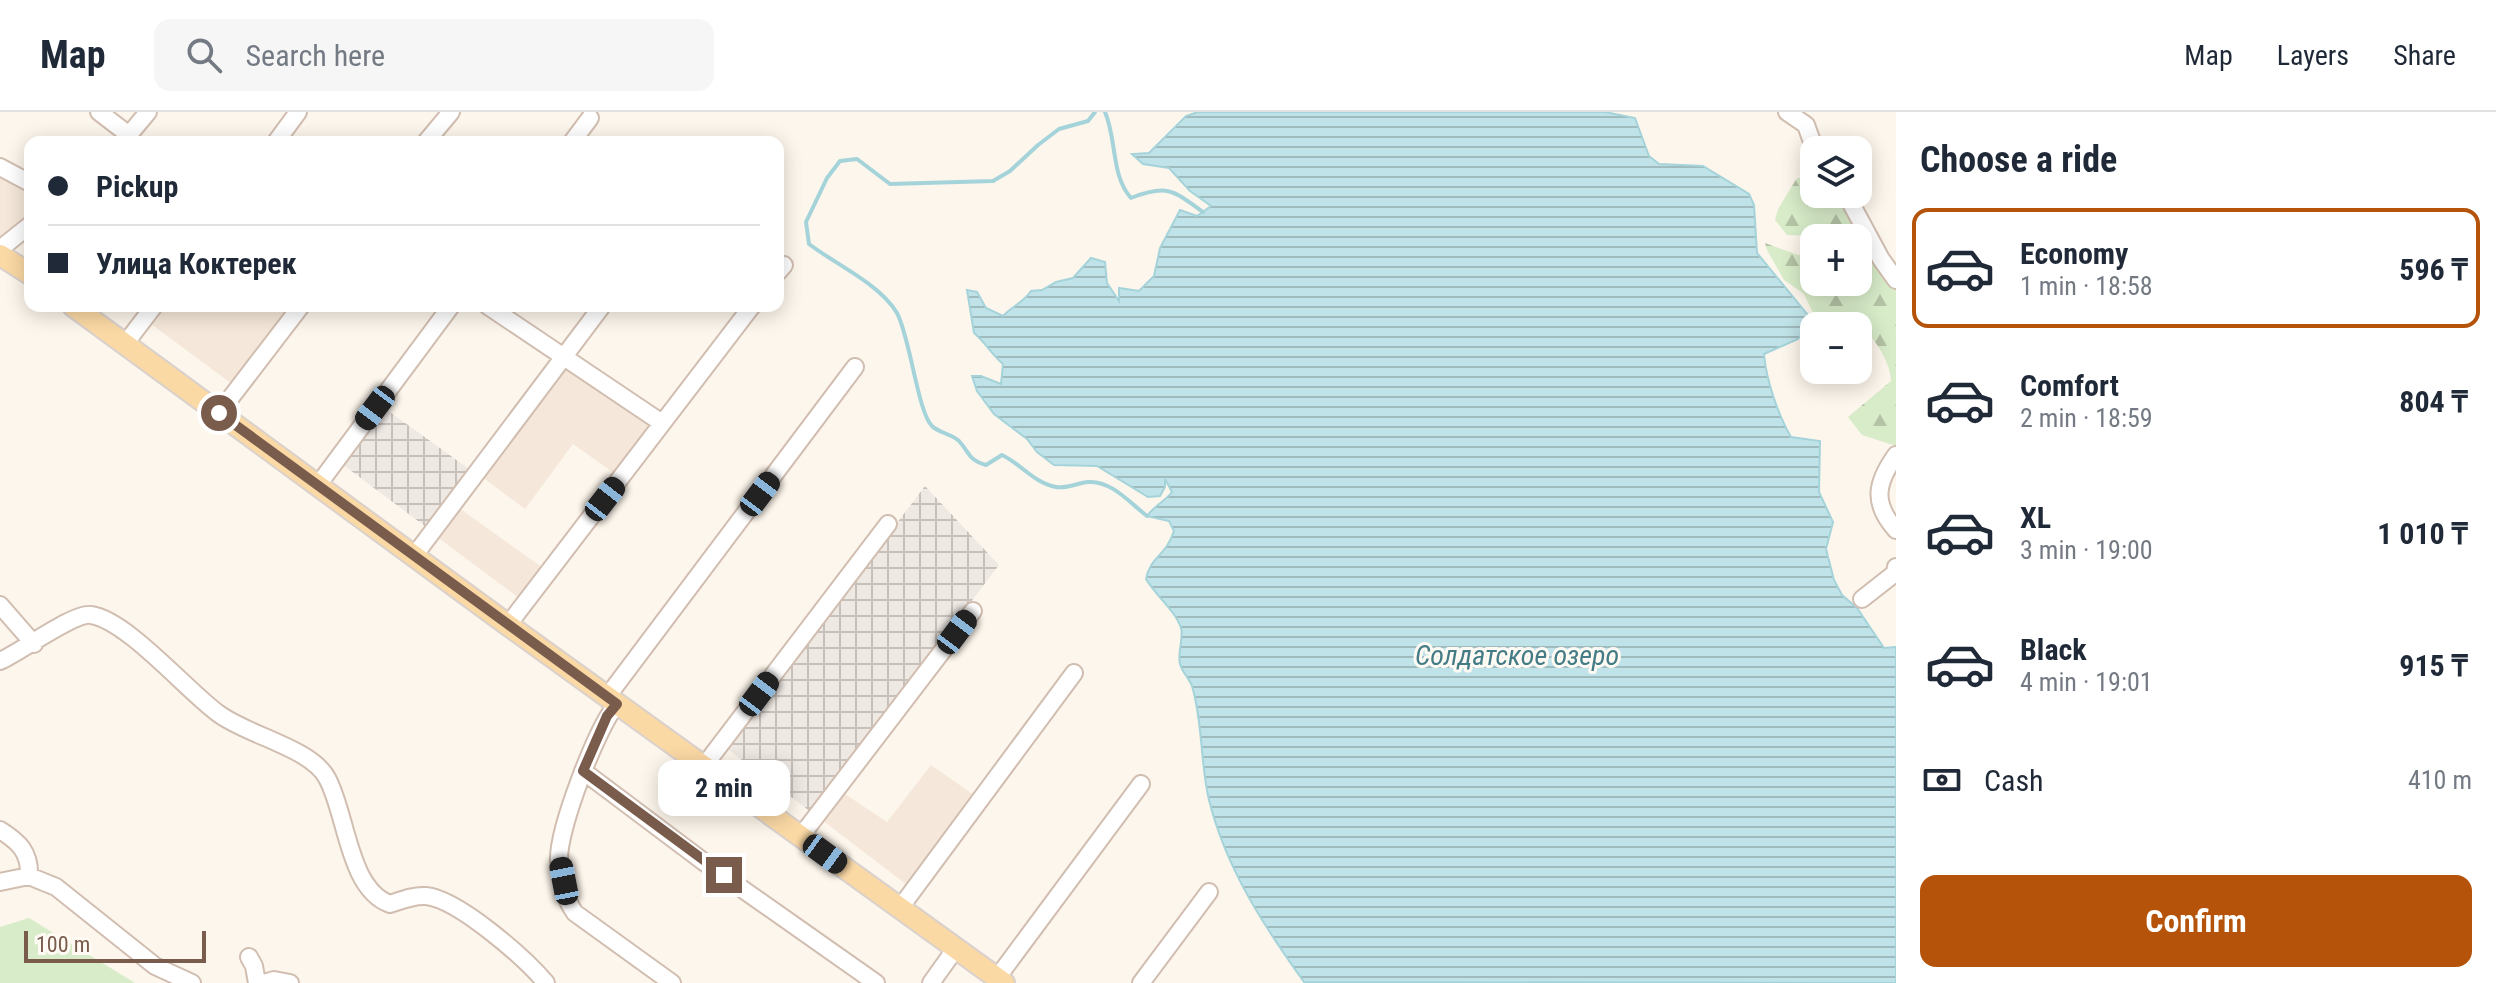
<!DOCTYPE html>
<meta charset="utf-8">
<style>
:root{--surface:#fff;--page:#f6f6f7;--text:#1f2937;--muted:#747a83;--line:#e0e1e3;--accent:#b45309}
body{margin:0;font-family:"Roboto Condensed",sans-serif;background:var(--page);color:var(--text);height:100vh;display:flex;flex-direction:column;font-size:30px;white-space:nowrap}
*{box-sizing:border-box;margin:0}
p{font-size:26px;color:var(--muted)}
.icon{flex:none;width:44px;height:44px;fill:none;stroke:currentColor;stroke-width:2;stroke-linecap:round;stroke-linejoin:round}
.map{position:relative;flex:1;overflow:hidden}
.side{display:flex;flex-direction:column;background:var(--surface);width:600px}
.side>*{flex:none}
.banner{position:absolute;left:24px;top:24px;width:760px;height:176px;border-radius:16px;box-shadow:0 4px 20px #0003;display:grid;align-content:center;height:176px;padding:0 24px;background:var(--surface)}
.buttons{position:absolute;left:1800px;top:24px;display:grid;gap:16px}
.buttons a{display:grid;place-items:center;width:72px;height:72px;border-radius:16px;background:var(--surface);box-shadow:0 4px 20px #0003;font-size:40px}
.scale{position:absolute;left:24px;bottom:20px;width:182px;box-sizing:border-box;padding-left:8px;border:4px solid #7a5c4d;border-top:0;font-size:22px;line-height:28px;white-space:nowrap;color:#7a5c4d;-webkit-text-stroke:6px #fffaf3;paint-order:stroke}
.end{position:absolute;width:36px;height:36px;margin:-18px;border:10px solid #7a5c4d;background:#fff;box-shadow:0 0 0 4px #fff}
.from{border-radius:50%}
.bubble{position:absolute;height:56px;border-radius:16px;background:var(--surface);box-shadow:0 4px 20px #0003;font-size:26px;font-weight:700;line-height:56px;text-align:center}
.car{position:absolute;width:24px;height:48px;margin:-24px -12px;border-radius:10px;box-shadow:0 0 6px 2px #0007;background:linear-gradient(#222 24%,#8ab4d8 0 40%,#222 0 76%,#8ab4d8 0 86%,#222 0)}
.banner b{display:flex;align-items:center;gap:28px;height:76px;font-size:30px}
.banner b+b{border-top:2px solid var(--line)}
.banner i{width:20px;height:20px;background:var(--text)}
ul{padding:0;list-style:none}
li{display:flex;align-items:center;gap:24px;height:120px;margin:0 16px 12px;padding:0 8px;border:4px solid transparent;border-radius:16px}
li div{flex:1}
li b{display:block;font-size:30px}
li em{font-style:normal;font-weight:700}
li.active{border-color:var(--accent)}
li>.icon{width:72px;height:72px;stroke-width:1.5}
h2{padding:0 24px;font-size:36px;line-height:96px}
.pay{display:flex;align-items:center;gap:20px;height:88px;padding:0 24px;font-size:30px}
.pay p{margin-inline-start:auto}
.button{display:flex;gap:16px;margin-top:auto;padding:16px 24px}
.button a{flex:1;height:92px;border-radius:16px;background:var(--accent);color:#fff;font-size:32px;font-weight:700;line-height:92px;text-align:center}
header{display:flex;align-items:center;gap:48px;box-sizing:border-box;height:112px;padding:0 40px;background:var(--surface);border-bottom:2px solid var(--line)}
header strong{font-size:38px}
nav{display:flex;gap:44px;margin-inline-start:auto;font-size:28px}
.search{width:560px;height:72px;background:var(--page);display:flex;align-items:center;gap:20px;box-sizing:border-box;padding:0 28px;border-radius:16px;color:var(--muted);font-size:30px}
main{display:flex;flex:1;min-height:0}
.map>svg:first-child{display:block}
.residential{fill:#f5e8da}
.industrial{fill:url(#industrial-grid)}
.forest{fill:url(#forest-firs)}
.pitch{fill:#d8ecc9}
.water{fill:url(#water-rules);stroke:#a5d3da;stroke-width:2}
.lines{fill:none;stroke-linecap:round;stroke-linejoin:round}
.stream{stroke:#a5d3da;stroke-width:4}
.minor-casing{stroke:#d1beb0;stroke-width:20}
.major-casing{stroke:#dad1cd;stroke-width:24}
.minor{stroke:#fff;stroke-width:16}
.major{stroke:#fbd9a5;stroke-width:20}
.route{stroke:#7a5c4d;stroke-width:10}
.labels{text-anchor:middle;dominant-baseline:central;stroke-width:6;stroke-linejoin:round;paint-order:stroke}
.water-label{font-size:28px;font-style:italic;fill:#437c86;stroke:#fffaf3}
</style>
<header>
<strong>Map</strong>
<div class="search"><svg class="icon" aria-label="search" viewBox="0 0 24 24"><circle cx="10" cy="10" r="6"/><path d="M15 15l6 6"/></svg>Search here</div>
<nav><a>Map</a><a>Layers</a><a>Share</a></nav>
</header>
<main>
<div class="map">
<svg width="1896" height="871" viewBox="0 0 1896 871">
<defs>
<pattern id="industrial-grid" width="8" height="8" patternUnits="userSpaceOnUse" patternTransform="scale(2)"><rect width="8" height="8" fill="#efe9e4"/><path d="M0 4h8M4 0v8" fill="none" stroke="#c7c0bb"/></pattern>
<pattern id="forest-firs" width="22" height="20" patternUnits="userSpaceOnUse" patternTransform="scale(2)"><rect width="22" height="20" fill="#d8ecc9"/><path d="M5 1l3.5 6h-7zM16 11l3.5 6h-7z" fill="#b4c2a5"/></pattern>
<pattern id="water-rules" width="6" height="5" patternUnits="userSpaceOnUse" patternTransform="scale(2)"><rect width="6" height="5" fill="#bfe3e8"/><path d="M0 2.5h6" fill="none" stroke="#a0bbbe"/></pattern>
</defs>
<rect width="100%" height="100%" fill="#fdf6ec"/>
<!-- residential -->
<path class="residential" d="M0,57L30,73V105L4,127L0,125Z
M164,194H292L232,272L151,212Z
M564,255L652,313L614,361L573,332L525,397L482,365Z
M459,396L543,456L519,486L437,425Z
M931,653L974,683L907,773L822,708L845,682L887,710Z"/>
<!-- industrial -->
<path class="industrial" d="M383,295L469,357L426,415L342,352Z
M925,374L999,453L811,700L726,636Z"/>
<!-- forest -->
<path class="forest" d="M1814,65V82H1842L1896,173V334L1862,323L1848,305L1891,269C1890,246 1871,222 1854,207H1821L1813,201L1804,182L1784,168L1767,138L1765,131L1798,143L1814,140V170H1858V126L1787,123L1775,108L1778,97L1797,66Z"/>
<!-- pitch -->
<path class="pitch" d="M29,806L135,871H0V815Z"/>
<!-- water -->
<path class="water" d="M1198,0H1605L1635,6L1649,44L1659,52L1703,54L1749,82L1754,93L1757,141L1812,208L1798,227L1764,242C1766,267 1778,303 1791,325L1820,329L1819,380L1833,410L1826,437L1834,468L1842,483L1857,496L1884,536L1896,535V871L1304,870C1263,813 1226,756 1209,688C1200,650 1203,611 1192,574C1189,566 1182,560 1180,552C1177,541 1184,527 1181,516C1175,498 1156,484 1146,467C1150,445 1166,444 1174,419L1169,409L1147,404C1154,394 1164,390 1172,380L1165,367V375L1160,384L1148,385L1097,354L1054,353L1037,340L1027,327L994,302L977,279L972,264H981L1001,272L1003,252C992,243 986,231 974,221L967,178L977,180L986,196L1003,204C1012,194 1023,191 1031,179L1042,178L1056,170L1073,166L1091,146L1105,150L1107,171L1119,189V176L1139,179L1154,164L1160,136L1180,98L1197,104L1211,94L1190,79L1169,56L1143,52L1132,42L1149,41L1186,4Z"/>
<g class="lines">
<!-- stream -->
<path class="stream" d="M1095,0L1088,9L1059,17L1038,33L1010,59L993,69L890,72L857,47L840,49L827,66L806,110L809,132C835,152 880,172 897,201C910,225 918,301 932,314C939,321 952,322 959,329C970,341 968,348 986,353L1002,343C1021,352 1034,371 1056,375C1066,377 1078,371 1088,370C1111,368 1130,391 1147,404
M1105,0C1117,28 1111,64 1131,86C1167,72 1173,78 1203,100"/>
<!-- minor casing -->
<g class="minor-casing">
<path id="minor" d="M99,0L129,23
M1787,0L1806,13L1815,38
M123,30L148,0
M276,30L298,0
M426,30L451,0
M572,30L590,6
M0,55L30,71
M1846,82L1881,147L1896,168
M0,137L30,113
M778,160L784,153
M488,194L662,311
M125,232L154,194
M219,301L301,194
M1896,343C1876,371 1872,391 1896,418
M318,373L451,194
M414,444L602,194
M1862,487L1895,461L1896,455
M0,493L34,532
M508,513L752,194
M0,549C21,540 74,500 91,503C127,508 188,580 219,602C249,624 311,636 327,666C347,702 348,777 390,792C402,788 414,783 426,784C458,787 525,846 546,871
M607,585L855,255
M617,592C597,615 558,717 559,748C560,764 565,788 575,801L672,871
M704,654L888,412
M583,659L704,750L876,871
M0,718C19,730 30,740 29,764
M801,724L973,499
M0,770L29,764L56,775L155,854L192,871
M900,796L1074,561
M249,845L254,854L257,871
M997,866L1141,672
M264,871L274,868L290,871
M931,871L956,836
M1141,871L1209,780"/>
</g>
<!-- major casing -->
<g class="major-casing">
<path id="major" d="M0,143L30,162
M73,194L508,513L1004,871"/>
</g>
<!-- minor -->
<use href="#minor" class="minor"/>
<!-- major -->
<use href="#major" class="major"/>
</g>
<g class="lines">
<!-- route -->
<path class="route" d="M219,301L617,592L607,604L583,659L724,763"/>
</g>
<g class="labels">
<!-- water labels -->
<g class="water-label">
<text x="1517" y="543">Солдатское озеро</text>
</g>
</g>
</svg>
<div class="buttons">
<a><svg class="icon" aria-label="layers" viewBox="0 0 24 24"><path d="M12 4l9 5-9 5-9-5zM3 14l9 5 9-5"/></svg></a>
<a>+</a>
<a>−</a>
</div>
<div class="scale">100 m</div>
<i class="end from" style="left:219px;top:301px"></i>
<i class="end" style="left:724px;top:763px"></i>
<div class="bubble" style="left:658px;top:648px;width:132px">2 min</div>
<i class="car" style="left:375px;top:296px;rotate:217deg"></i>
<i class="car" style="left:760px;top:382px;rotate:37deg"></i>
<i class="car" style="left:605px;top:387px;rotate:38deg"></i>
<i class="car" style="left:957px;top:520px;rotate:37deg"></i>
<i class="car" style="left:759px;top:582px;rotate:37deg"></i>
<i class="car" style="left:825px;top:742px;rotate:126deg"></i>
<i class="car" style="left:564px;top:769px;rotate:349deg"></i>
<div class="banner">
<b><i class="from"></i>Pickup</b>
<b><i></i>Улица Коктерек</b>
</div>
</div>
<section class="side">
<h2>Choose a ride</h2>
<ul>
<li class="active"><svg class="icon" aria-label="car" viewBox="0 0 24 24"><path d="M5 17H2v-5l4-1 3-4h7l3 4 3 1v5h-3M9 17h6M6 11h13"/><circle cx="7" cy="17" r="2"/><circle cx="17" cy="17" r="2"/></svg><div><b>Economy</b><p>1 min · 18:58</p></div><em>596 ₸</em></li>
<li><svg class="icon" aria-label="car" viewBox="0 0 24 24"><path d="M5 17H2v-5l4-1 3-4h7l3 4 3 1v5h-3M9 17h6M6 11h13"/><circle cx="7" cy="17" r="2"/><circle cx="17" cy="17" r="2"/></svg><div><b>Comfort</b><p>2 min · 18:59</p></div><em>804 ₸</em></li>
<li><svg class="icon" aria-label="car" viewBox="0 0 24 24"><path d="M5 17H2v-5l4-1 3-4h7l3 4 3 1v5h-3M9 17h6M6 11h13"/><circle cx="7" cy="17" r="2"/><circle cx="17" cy="17" r="2"/></svg><div><b>XL</b><p>3 min · 19:00</p></div><em>1 010 ₸</em></li>
<li><svg class="icon" aria-label="car" viewBox="0 0 24 24"><path d="M5 17H2v-5l4-1 3-4h7l3 4 3 1v5h-3M9 17h6M6 11h13"/><circle cx="7" cy="17" r="2"/><circle cx="17" cy="17" r="2"/></svg><div><b>Black</b><p>4 min · 19:01</p></div><em>915 ₸</em></li>
</ul>
<div class="pay"><svg class="icon" aria-label="cash" viewBox="0 0 24 24"><path d="M3 7h18v10H3z"/><circle cx="12" cy="12" r="2"/></svg>Cash<p>410 m</p></div>
<div class="button"><a>Confirm</a></div>
</section>
</main>
